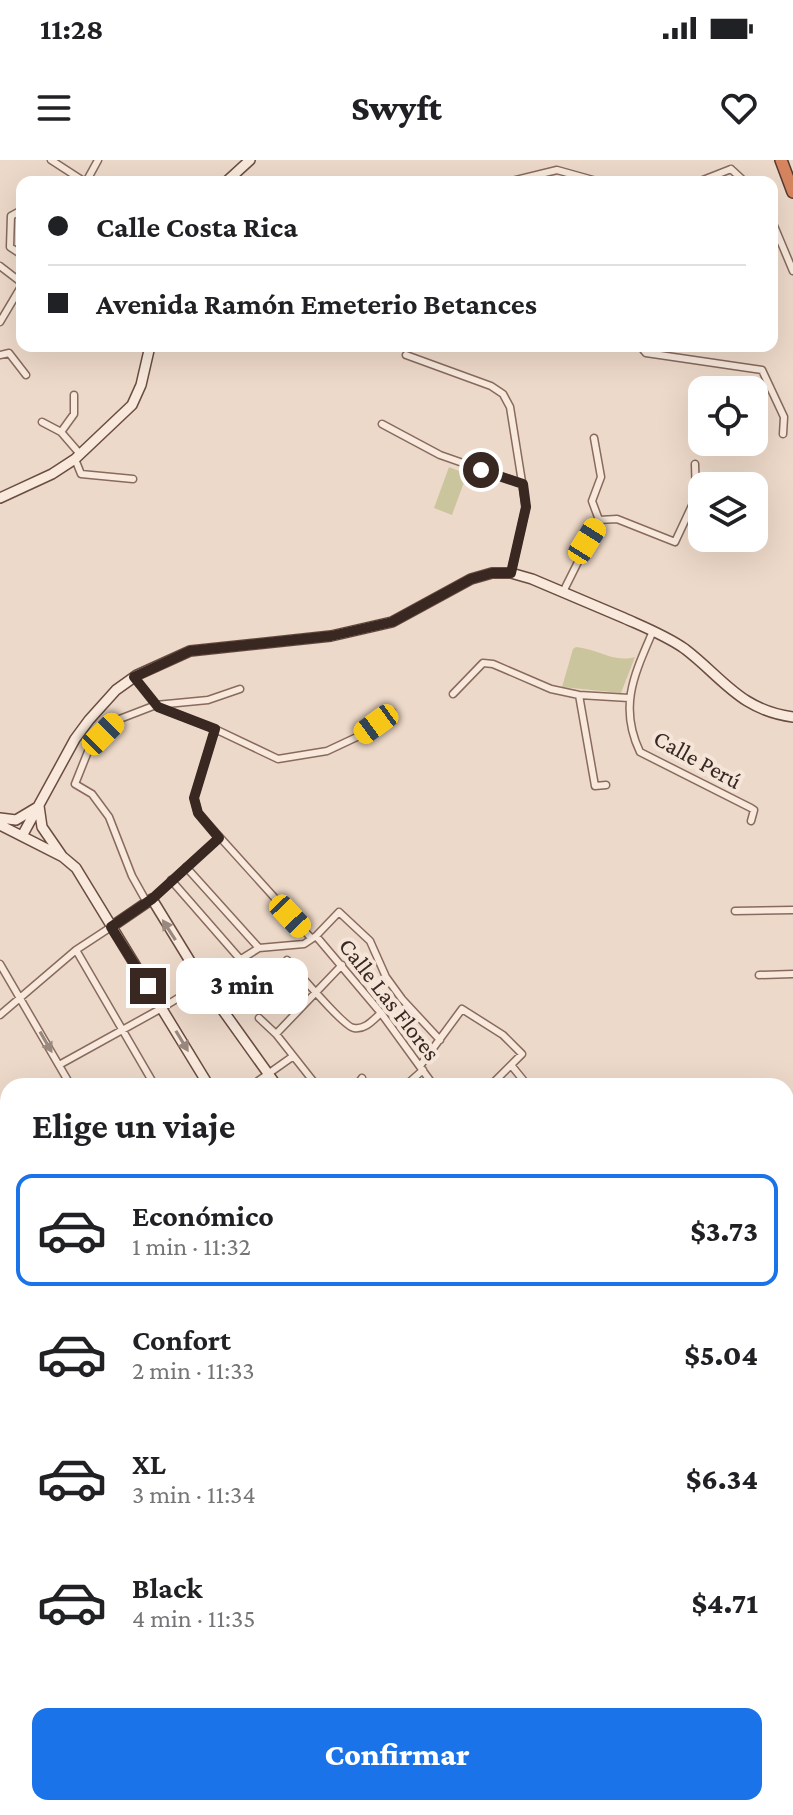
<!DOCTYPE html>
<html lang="es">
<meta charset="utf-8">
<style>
:root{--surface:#fff;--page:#f6f6f6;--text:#202124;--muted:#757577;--line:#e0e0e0;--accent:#1a73e8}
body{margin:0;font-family:"Crimson Pro",serif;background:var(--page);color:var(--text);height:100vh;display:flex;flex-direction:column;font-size:30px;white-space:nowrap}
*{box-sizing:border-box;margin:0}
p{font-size:26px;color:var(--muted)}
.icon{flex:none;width:44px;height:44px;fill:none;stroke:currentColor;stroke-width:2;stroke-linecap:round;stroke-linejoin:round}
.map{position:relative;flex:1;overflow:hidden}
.details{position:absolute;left:0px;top:918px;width:794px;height:738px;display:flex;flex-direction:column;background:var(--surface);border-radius:24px 24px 0 0;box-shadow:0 8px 32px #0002}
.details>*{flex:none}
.banner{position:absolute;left:16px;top:16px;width:762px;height:176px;border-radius:16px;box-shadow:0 8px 32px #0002;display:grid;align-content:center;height:176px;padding:0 32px;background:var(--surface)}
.fabs{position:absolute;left:688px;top:216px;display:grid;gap:16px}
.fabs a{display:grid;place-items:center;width:80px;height:80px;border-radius:16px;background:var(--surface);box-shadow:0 8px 32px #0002;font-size:40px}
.end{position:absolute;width:36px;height:36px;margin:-18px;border:10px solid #392721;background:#fff;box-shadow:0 0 0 4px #fff}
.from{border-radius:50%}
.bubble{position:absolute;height:56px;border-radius:16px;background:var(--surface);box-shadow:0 8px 32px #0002;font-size:26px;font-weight:800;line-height:56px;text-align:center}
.car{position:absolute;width:24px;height:48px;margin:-24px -12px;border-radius:10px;box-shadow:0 0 6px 2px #0007;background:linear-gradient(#f5c518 24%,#345 0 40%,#f5c518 0 76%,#345 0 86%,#f5c518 0)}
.banner b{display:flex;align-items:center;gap:28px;height:76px;font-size:30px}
.banner b+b{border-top:2px solid var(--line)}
.banner i{width:20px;height:20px;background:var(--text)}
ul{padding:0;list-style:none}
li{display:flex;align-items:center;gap:24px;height:112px;margin:0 16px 12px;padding:0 16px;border:4px solid transparent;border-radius:16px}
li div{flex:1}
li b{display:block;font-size:30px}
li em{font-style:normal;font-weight:800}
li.on{border-color:var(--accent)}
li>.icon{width:72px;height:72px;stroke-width:1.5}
h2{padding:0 32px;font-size:36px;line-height:96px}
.cta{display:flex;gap:16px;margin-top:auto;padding:16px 32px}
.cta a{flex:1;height:92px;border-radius:16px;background:var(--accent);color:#fff;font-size:32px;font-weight:800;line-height:92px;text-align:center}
.status{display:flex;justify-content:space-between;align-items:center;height:56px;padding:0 40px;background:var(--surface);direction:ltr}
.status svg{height:22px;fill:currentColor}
header{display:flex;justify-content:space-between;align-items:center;height:104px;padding:0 32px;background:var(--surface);font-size:36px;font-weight:800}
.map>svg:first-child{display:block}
.green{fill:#cbc59d}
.cemetery{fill:#c0bc9b}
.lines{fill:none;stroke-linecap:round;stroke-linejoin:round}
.street-casing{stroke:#886a5e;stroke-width:9}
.secondary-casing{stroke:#6a4c41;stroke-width:12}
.highway-casing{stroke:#563a32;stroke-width:14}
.street{stroke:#f8e9dc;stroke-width:6}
.secondary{stroke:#f8e9dc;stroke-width:9}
.highway{stroke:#d6855f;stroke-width:11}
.oneway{fill:#98887e}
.route{stroke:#392721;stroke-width:10}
.labels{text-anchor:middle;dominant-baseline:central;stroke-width:8;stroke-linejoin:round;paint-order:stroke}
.street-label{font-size:24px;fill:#392721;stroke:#f4e5d8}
</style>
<div class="status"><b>11:28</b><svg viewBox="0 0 49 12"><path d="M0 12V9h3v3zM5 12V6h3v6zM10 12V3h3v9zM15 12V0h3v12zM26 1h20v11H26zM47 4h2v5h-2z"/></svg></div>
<header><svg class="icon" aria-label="menu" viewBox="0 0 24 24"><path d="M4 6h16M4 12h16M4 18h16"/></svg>Swyft<svg class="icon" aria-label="heart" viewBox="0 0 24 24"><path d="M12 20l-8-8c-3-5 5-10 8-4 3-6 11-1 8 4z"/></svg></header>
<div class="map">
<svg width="793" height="1655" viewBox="0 0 793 1655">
<rect width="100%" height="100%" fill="#edd9c9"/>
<!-- green -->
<path class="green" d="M449,307L467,314L452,355L434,348Z
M576,487C598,489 613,503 635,497L621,533L562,527L573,489Z"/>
<!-- cemetery -->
<path class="cemetery" d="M786,1193L793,1198V1435L786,1430Z"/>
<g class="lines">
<!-- street casing -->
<g class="street-casing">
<path id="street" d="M51,0L85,22
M731,9L745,22
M86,22L98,0
M507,22L557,10L600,22
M698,22L731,9
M22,50L11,56L10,87L22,95
M772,61L793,111
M0,106L22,123
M0,162L22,125
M640,186L646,193L762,210L784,257L783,274
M0,195L9,193L26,215
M406,195L491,226L503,234L510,247L526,347L511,413
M42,262L61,272L80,294
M382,264L440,295L523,324
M61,272L74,254V235
M594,278L601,317L592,341L599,360
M75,299L81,314L133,319
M563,432L599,360L617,359L675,382L696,337L695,304
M653,471C635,513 618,546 640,592L751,648L754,650L751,661
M134,517L158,547L215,569L278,599L327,591L359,576L392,552
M453,534L483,503L493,504L551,529L579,535L629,538
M579,535L595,626L606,625
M215,569L194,638L198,653L311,778
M186,707L259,788
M171,720L240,799
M152,739L219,678
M146,741L132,716L109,657L92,634L75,624L89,589L117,560L156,545L208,540L240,529
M735,751L793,750
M316,776L381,853L434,926
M76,790L155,926
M287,800C297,811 345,868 354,868C365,870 373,860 381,853
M0,804L71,926
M759,815L793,814
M0,855L76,790L111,767
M259,858L276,874L317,926
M276,874L342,805
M59,905L162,848L259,788L304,784L316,776L339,752L370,781L386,817L402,839L440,880
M511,905L528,926
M420,906L462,849L503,875L522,894L490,926
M251,926L292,897
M356,926L362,918
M405,926L423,910
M0,1072L8,1078
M0,1285L8,1293
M1,1387L8,1397
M786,1481L793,1471
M0,1584L8,1583
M786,1620L793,1627
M83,1648L91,1655
M314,1648L326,1655
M410,1648L423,1655
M599,1648L608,1655
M719,1648L729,1655
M120,1655L127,1648
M305,1655L312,1648
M372,1655L379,1648
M482,1655L489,1648"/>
</g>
<!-- secondary casing -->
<g class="secondary-casing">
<path id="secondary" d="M226,22L250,0
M0,338L52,314L75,299L132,245L141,225L150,186
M39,646L42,667L62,696
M0,658L16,660L36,648
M0,665L63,697L76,708L209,926
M22,676L75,579L89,560L116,530L137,515L190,491L331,476L392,462L471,419L492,413H511L532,419C563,432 593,445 624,458C644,467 667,476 685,489C723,518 740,550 793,557
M111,767L152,739L204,824L277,926
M0,1088L8,1094
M0,1108L8,1114
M0,1121L8,1125
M0,1334L8,1327
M786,1441L793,1444
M740,1648L749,1655
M759,1648L768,1655"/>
</g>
<!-- highway casing -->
<g class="highway-casing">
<path id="highway" d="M781,0L793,32"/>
</g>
<!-- street -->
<use href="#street" class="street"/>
<!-- secondary -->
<use href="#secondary" class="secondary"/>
<!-- highway -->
<use href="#highway" class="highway"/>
</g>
<!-- one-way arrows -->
<defs><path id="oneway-solid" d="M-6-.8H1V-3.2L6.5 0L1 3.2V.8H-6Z" transform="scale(2)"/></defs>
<g class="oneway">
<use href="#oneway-solid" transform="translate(169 770) rotate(-123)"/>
<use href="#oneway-solid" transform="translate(182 881) rotate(59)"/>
<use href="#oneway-solid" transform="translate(46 882) rotate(60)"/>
</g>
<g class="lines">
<!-- route -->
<path class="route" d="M148,826L111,767L152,739L219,678L198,653L194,638L215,569L158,547L134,517L190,491L331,476L392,462L471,419L492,413H511L526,347L523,324L481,310"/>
</g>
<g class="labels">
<!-- street labels -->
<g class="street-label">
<text transform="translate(698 599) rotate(29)">Calle Perú</text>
<text transform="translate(390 839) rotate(52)">Calle Las Flores</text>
</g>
</g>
</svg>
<div class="fabs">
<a><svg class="icon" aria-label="locate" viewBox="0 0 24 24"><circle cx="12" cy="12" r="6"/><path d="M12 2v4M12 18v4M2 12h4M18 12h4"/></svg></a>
<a><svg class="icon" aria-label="layers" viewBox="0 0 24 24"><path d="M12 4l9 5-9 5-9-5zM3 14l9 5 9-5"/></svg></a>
</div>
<i class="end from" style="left:481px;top:310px"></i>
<i class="end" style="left:148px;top:826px"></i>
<div class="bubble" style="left:176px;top:798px;width:132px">3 min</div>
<i class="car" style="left:587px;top:381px;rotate:32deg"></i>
<i class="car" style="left:376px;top:564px;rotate:234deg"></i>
<i class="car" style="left:103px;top:574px;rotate:45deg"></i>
<i class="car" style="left:290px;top:756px;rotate:137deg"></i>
<div class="banner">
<b><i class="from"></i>Calle Costa Rica</b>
<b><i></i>Avenida Ramón Emeterio Betances</b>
</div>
<section class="details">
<h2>Elige un viaje</h2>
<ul>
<li class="on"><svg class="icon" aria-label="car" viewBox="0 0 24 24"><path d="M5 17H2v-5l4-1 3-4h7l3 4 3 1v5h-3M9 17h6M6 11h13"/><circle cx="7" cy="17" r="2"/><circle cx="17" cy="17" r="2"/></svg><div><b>Económico</b><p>1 min · 11:32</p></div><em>$3.73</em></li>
<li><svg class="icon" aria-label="car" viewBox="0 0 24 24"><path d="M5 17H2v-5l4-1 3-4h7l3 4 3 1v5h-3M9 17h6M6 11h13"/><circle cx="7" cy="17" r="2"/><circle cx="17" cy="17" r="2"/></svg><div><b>Confort</b><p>2 min · 11:33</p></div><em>$5.04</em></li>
<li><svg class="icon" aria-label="car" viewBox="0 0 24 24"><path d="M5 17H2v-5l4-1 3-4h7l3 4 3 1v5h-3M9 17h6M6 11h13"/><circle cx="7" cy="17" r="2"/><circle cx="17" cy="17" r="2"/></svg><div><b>XL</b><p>3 min · 11:34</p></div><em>$6.34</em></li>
<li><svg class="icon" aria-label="car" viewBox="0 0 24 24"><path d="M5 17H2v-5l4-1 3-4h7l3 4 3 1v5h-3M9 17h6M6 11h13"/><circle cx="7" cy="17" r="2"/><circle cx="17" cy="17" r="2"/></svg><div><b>Black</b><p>4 min · 11:35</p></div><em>$4.71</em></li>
</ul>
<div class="cta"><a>Confirmar</a></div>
</section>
</div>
